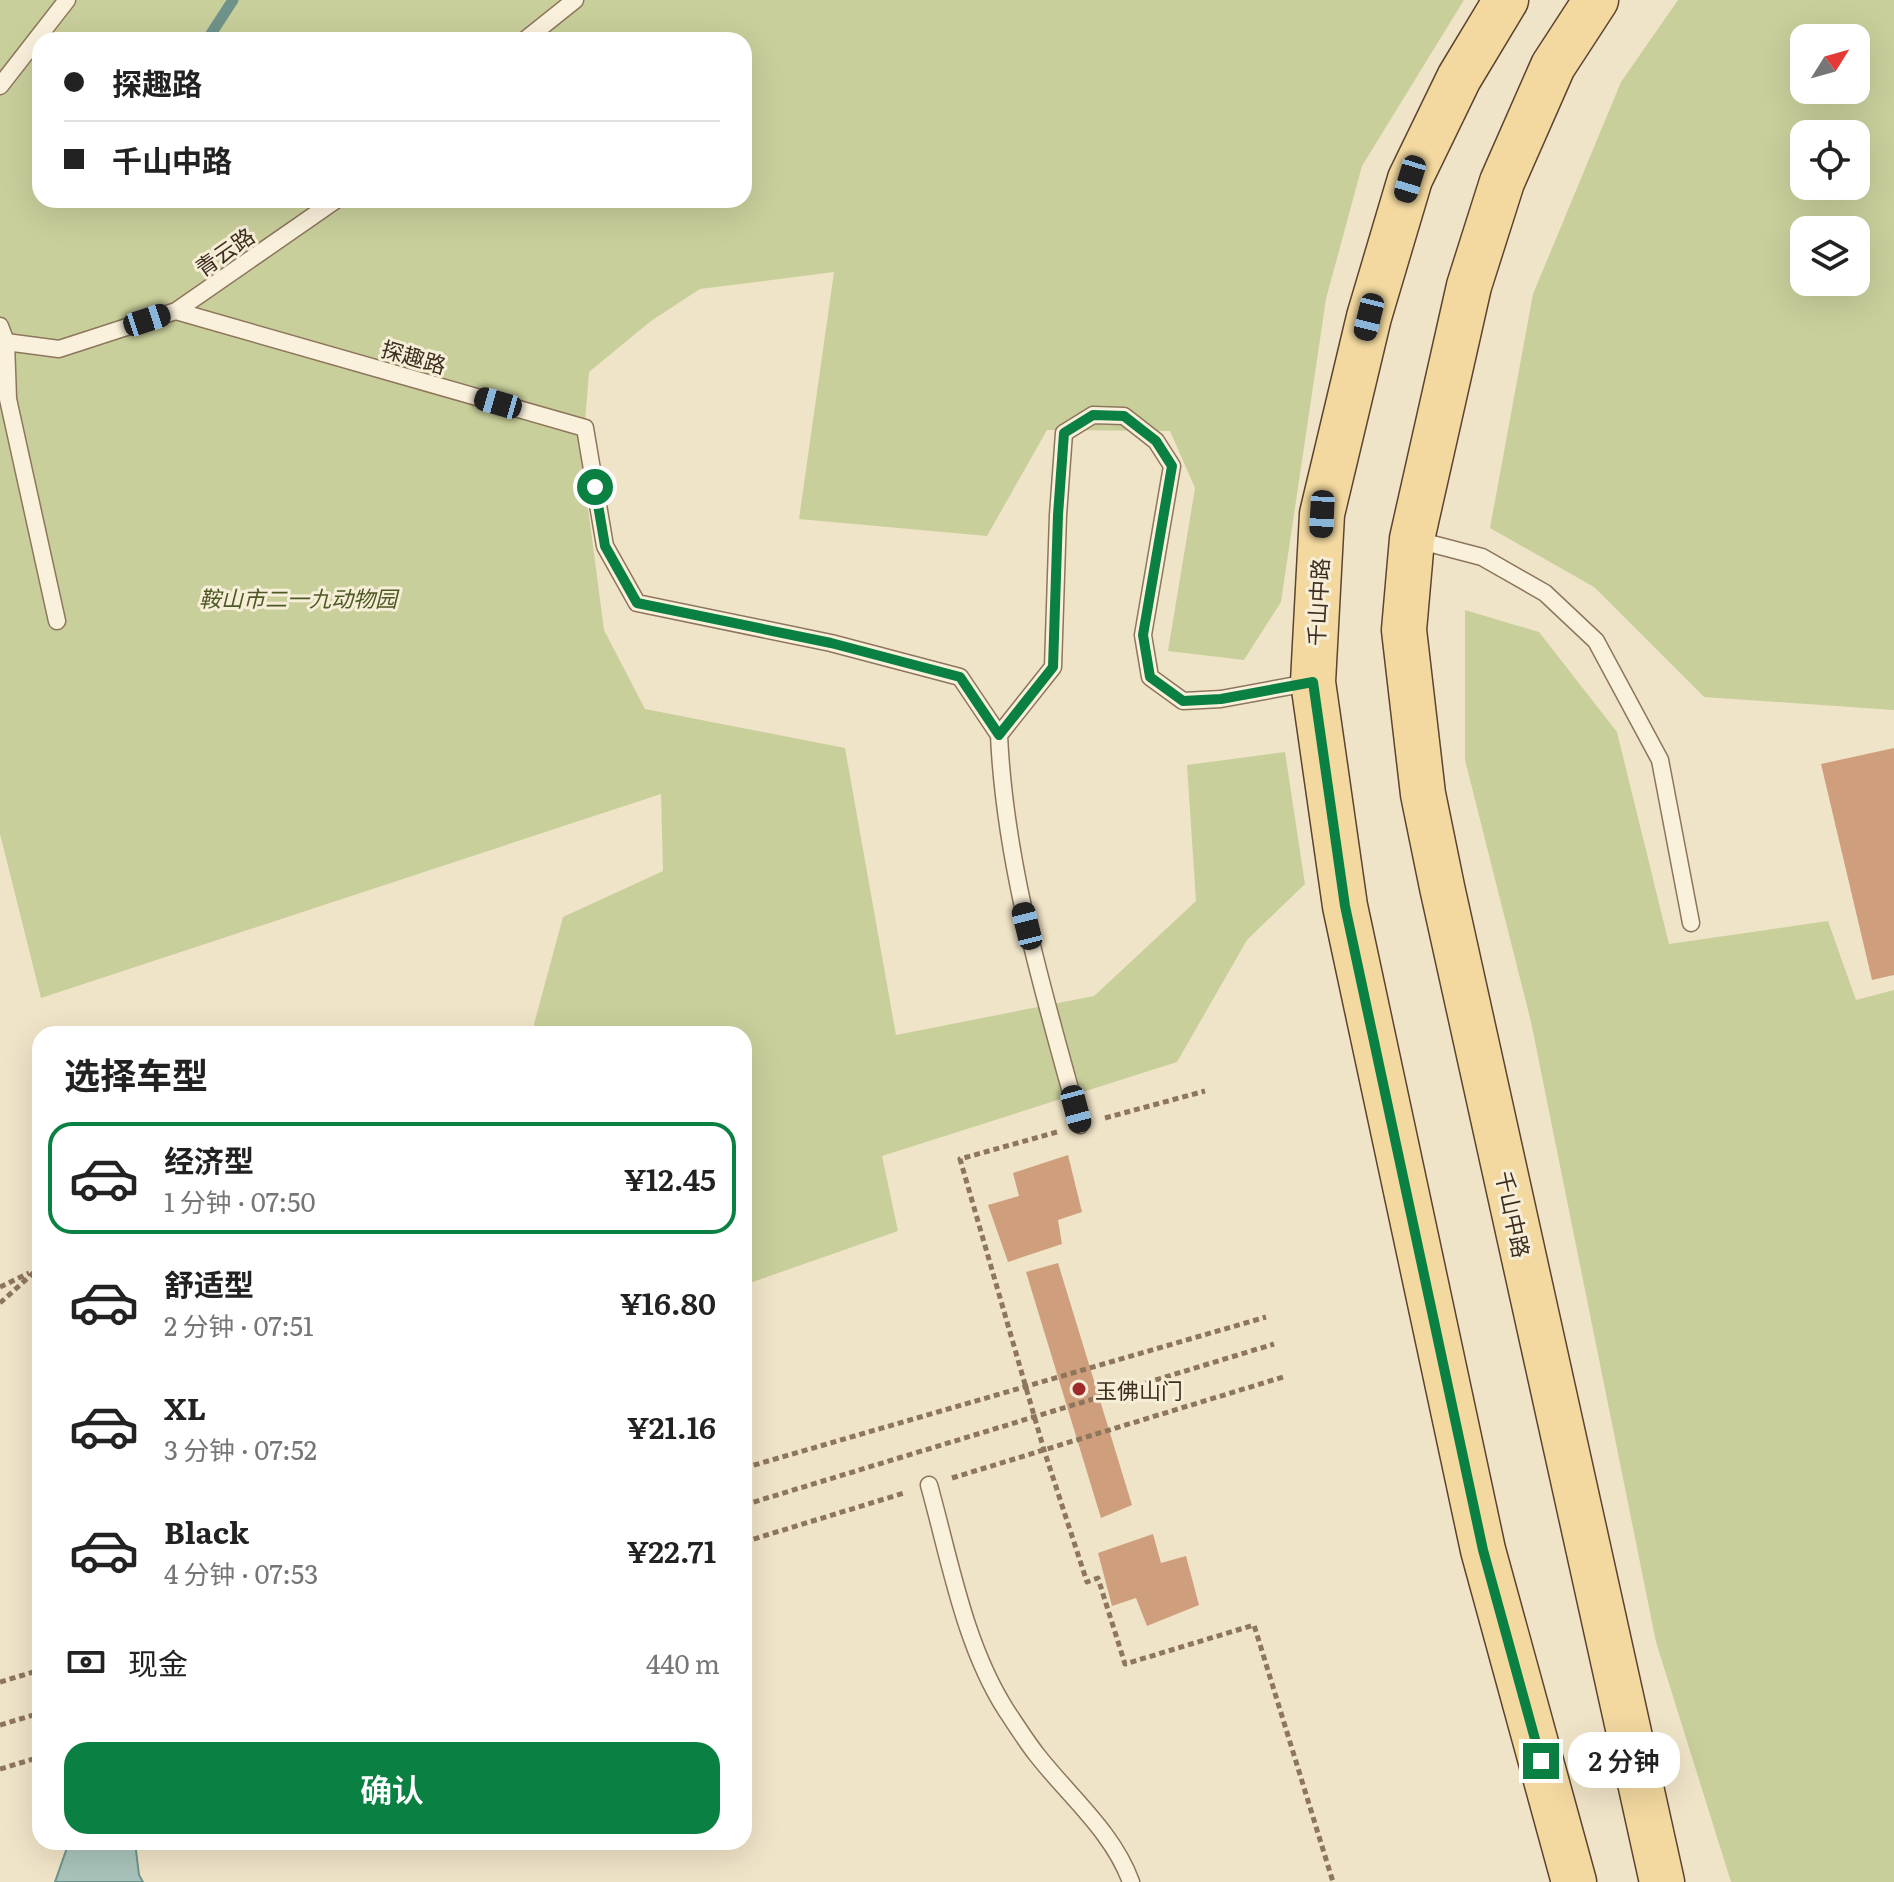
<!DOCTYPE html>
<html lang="zh">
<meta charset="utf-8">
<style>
:root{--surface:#fff;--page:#f2f2f2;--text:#222;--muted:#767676;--line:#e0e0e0;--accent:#0b8043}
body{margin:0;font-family:Literata,"Noto Sans SC",serif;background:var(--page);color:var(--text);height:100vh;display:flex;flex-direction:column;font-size:30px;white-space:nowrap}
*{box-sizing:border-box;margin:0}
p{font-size:26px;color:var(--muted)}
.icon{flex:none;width:44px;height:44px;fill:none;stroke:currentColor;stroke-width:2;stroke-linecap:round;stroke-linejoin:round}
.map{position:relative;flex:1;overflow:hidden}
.sheet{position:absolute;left:32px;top:1026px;width:720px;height:824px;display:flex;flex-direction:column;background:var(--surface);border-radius:24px;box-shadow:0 8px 32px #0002}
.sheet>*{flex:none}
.banner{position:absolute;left:32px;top:32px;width:720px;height:176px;border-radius:24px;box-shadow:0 8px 32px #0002;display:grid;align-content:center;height:176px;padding:0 32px;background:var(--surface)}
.needle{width:52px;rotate:53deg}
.buttons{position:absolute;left:1790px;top:24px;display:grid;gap:16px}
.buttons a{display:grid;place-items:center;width:80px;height:80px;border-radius:16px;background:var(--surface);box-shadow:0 8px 32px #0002;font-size:40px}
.end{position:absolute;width:36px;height:36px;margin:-18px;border:10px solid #0b8043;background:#fff;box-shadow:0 0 0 4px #fff}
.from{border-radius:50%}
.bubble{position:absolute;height:56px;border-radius:24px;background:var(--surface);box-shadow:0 8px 32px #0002;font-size:26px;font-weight:600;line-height:56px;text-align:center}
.car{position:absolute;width:24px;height:48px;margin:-24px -12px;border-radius:10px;box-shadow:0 0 6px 2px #0007;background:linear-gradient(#222 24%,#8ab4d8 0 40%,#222 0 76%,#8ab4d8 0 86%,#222 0)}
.banner b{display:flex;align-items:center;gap:28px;height:76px;font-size:30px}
.banner b+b{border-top:2px solid var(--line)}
.banner i{width:20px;height:20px;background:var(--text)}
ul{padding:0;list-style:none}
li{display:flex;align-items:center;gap:24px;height:112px;margin:0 16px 12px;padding:0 16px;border:4px solid transparent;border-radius:24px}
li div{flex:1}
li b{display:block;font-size:30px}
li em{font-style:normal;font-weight:600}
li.selected{border-color:var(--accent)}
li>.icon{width:72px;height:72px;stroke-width:1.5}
h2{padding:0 32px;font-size:36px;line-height:96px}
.pay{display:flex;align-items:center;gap:20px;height:88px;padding:0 32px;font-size:30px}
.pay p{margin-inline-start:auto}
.button{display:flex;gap:16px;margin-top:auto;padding:16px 32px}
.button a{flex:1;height:92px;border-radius:24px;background:var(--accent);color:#fff;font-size:32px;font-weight:600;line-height:92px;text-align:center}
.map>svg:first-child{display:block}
.green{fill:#c9cf9b;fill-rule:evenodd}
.water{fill:#a9c4bc;stroke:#6f938a;stroke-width:2}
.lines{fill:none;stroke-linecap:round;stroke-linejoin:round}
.stream{stroke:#6f938a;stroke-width:11}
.building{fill:#cf9f7d}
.service-casing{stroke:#8d765c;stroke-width:19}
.primary-casing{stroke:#5b4430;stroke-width:47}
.path{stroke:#8d765c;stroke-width:5;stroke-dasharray:6 4;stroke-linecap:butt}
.service{stroke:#faf1dc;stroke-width:16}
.primary{stroke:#f3d9a0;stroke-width:44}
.route{stroke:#0b8043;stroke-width:10}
.poi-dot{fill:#9e2a2b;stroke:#f7eed8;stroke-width:3}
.labels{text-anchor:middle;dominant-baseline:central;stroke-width:6;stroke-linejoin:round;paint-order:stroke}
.street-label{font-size:22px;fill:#3d2e20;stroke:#f7eed8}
.park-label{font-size:22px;font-style:italic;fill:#4d5a26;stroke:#f7eed8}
.poi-label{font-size:22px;fill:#3d2e20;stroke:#f7eed8;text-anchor:start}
</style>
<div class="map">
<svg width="1894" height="1882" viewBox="0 0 1894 1882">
<rect width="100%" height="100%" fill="#f0e4c8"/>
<!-- green -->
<path class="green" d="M0,0H1464L1362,166L1326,299L1281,602L1244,660L1168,651L1195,488L1170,431L1047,430L987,536L799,519L834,272L700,289L651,321L589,372L582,462L604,630L645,709L845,748L896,1035L1094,996L1196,901L1187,765L1285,752L1305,884L1247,940L1177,1062L882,1156L898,1231L744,1285V1034H535L534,1024L563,917L663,871L661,794L41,998L0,834ZM40,40H744V200H40Z
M1678,0H1894V710L1704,697L1594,587L1490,528L1533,294L1621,82ZM1804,38H1856V90H1804ZM1856,134V186H1804V134ZM1804,230H1856V282H1804Z
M1465,610L1539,632L1617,732L1669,944L1828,921L1856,1000L1894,990V1882H1731L1656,1642L1531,1022L1465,760Z"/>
<!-- water -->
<path class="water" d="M69,1842H135L139,1875L143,1882H55Z"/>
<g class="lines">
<!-- stream -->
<path class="stream" d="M207,40L233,0"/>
</g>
<!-- building -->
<path class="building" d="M1894,748V975L1872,980L1821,764Z
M1068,1155L1082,1212L1058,1220L1062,1244L1008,1262L988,1205L1019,1196L1013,1173Z
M1058,1263L1132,1505L1101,1518L1026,1272Z
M1153,1534L1161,1563L1186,1556L1199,1605L1147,1626L1136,1598L1112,1606L1098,1553Z"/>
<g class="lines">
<!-- service casing -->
<g class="service-casing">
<path id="service" d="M525,40L575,0
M0,86L67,0
M176,311L336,200
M0,326L6,342L59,349L176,311L585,428L605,546L637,603L831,643L960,677L999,735
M6,342L8,399L57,621
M1413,539L1482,557L1545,593L1596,641L1660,760L1691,923
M1080,1125C1045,997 1005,868 999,735L1053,667L1058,515L1064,433L1093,415L1124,416L1156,441L1172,466L1143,635L1150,677L1183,701L1221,699L1313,682
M929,1485C950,1560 964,1644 1006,1710C1016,1725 1026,1741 1037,1755C1069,1796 1113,1832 1131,1882"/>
</g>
<!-- primary casing -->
<g class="primary-casing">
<path id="primary" d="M1506,0L1459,78L1410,179L1369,317L1322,514L1313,682L1345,906L1483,1550L1574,1882
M1596,0L1553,66L1502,182L1469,286L1412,539L1404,630L1423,794L1442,887L1662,1882"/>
</g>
<!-- path -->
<path class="path" d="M1105,1118L1205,1091
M1057,1132L960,1159L1044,1450L1087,1582L1098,1578L1125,1664L1254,1625L1333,1882
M0,1287L29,1273
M0,1303L40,1267
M744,1468L1266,1317
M952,1478L1283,1377
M744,1505L1274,1344
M744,1542L904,1493
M0,1682L40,1670
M0,1725L40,1713
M0,1769L40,1757"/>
<!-- service -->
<use href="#service" class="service"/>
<!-- primary -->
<use href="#primary" class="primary"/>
</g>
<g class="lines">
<!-- route -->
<path class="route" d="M595,487L605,546L637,603L831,643L960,677L999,735L1053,667L1058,515L1064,433L1093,415L1124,416L1156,441L1172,466L1143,635L1150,677L1183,701L1221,699L1313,682L1345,906L1483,1550L1541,1761"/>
</g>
<!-- markers -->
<circle class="poi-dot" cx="1079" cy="1389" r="8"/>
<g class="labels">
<!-- street labels -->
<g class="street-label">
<text transform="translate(224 251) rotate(-35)">青云路</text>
<text transform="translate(414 356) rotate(16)">探趣路</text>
<text transform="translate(1317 602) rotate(-87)">千山中路</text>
<text transform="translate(1514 1214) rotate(78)">千山中路</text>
</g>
<!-- park labels -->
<g class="park-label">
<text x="298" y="597">鞍山市二一九动物园</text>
</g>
<!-- poi labels -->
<g class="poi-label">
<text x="1095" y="1389">玉佛山门</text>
</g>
</g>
</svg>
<div class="buttons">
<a><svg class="needle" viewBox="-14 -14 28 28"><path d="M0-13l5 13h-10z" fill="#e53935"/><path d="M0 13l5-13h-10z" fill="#767676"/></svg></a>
<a><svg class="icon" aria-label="locate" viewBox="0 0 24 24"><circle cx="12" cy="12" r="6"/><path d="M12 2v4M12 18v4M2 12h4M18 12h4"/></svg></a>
<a><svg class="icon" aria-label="layers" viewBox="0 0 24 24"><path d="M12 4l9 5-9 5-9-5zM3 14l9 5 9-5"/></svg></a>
</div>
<i class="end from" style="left:595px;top:487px"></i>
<i class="end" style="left:1541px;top:1761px"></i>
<div class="bubble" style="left:1568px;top:1732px;width:112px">2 分钟</div>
<i class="car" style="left:1410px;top:179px;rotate:197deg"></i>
<i class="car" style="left:1369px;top:317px;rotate:194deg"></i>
<i class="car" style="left:147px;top:320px;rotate:72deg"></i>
<i class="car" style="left:498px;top:403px;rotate:286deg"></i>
<i class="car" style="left:1322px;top:514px;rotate:183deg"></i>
<i class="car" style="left:1027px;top:926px;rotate:346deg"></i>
<i class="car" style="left:1076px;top:1109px;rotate:165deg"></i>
<div class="banner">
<b><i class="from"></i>探趣路</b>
<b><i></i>千山中路</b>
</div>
<section class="sheet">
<h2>选择车型</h2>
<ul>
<li class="selected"><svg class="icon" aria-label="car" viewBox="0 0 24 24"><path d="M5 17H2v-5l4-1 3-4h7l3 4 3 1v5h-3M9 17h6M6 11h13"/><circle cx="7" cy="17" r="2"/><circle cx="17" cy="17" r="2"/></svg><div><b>经济型</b><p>1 分钟 · 07:50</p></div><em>¥12.45</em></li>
<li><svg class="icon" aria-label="car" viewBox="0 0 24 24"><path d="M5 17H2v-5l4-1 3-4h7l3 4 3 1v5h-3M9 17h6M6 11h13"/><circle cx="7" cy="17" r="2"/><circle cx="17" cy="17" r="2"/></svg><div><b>舒适型</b><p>2 分钟 · 07:51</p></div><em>¥16.80</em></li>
<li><svg class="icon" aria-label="car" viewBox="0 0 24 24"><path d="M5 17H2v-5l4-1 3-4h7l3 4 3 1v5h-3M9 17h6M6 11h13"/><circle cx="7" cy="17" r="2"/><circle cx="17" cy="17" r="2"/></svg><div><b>XL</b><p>3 分钟 · 07:52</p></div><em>¥21.16</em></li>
<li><svg class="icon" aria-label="car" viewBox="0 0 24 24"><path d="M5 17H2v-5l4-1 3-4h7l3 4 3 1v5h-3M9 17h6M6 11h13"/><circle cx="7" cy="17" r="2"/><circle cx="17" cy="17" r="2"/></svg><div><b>Black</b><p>4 分钟 · 07:53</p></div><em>¥22.71</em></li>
</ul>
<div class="pay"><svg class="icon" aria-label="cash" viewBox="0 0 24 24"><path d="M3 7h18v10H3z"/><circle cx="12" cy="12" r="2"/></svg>现金<p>440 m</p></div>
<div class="button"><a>确认</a></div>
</section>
</div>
